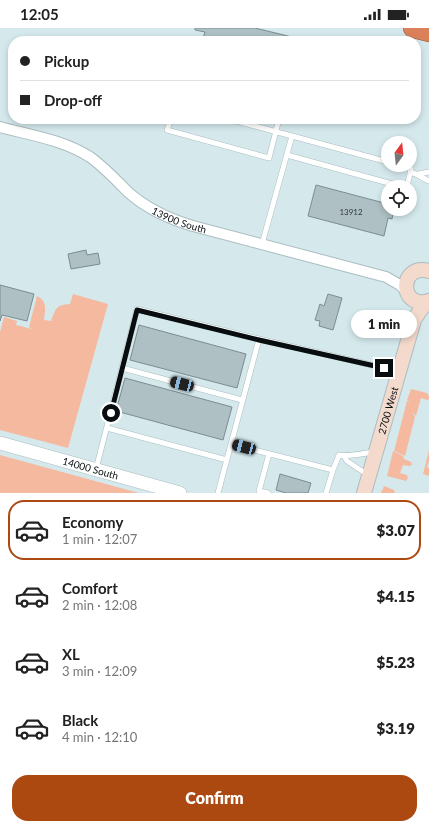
<!DOCTYPE html>
<meta charset="utf-8">
<style>
:root{--surface:#fff;--page:#f2f2f2;--text:#222;--muted:#767676;--line:#e0e0e0;--accent:#ac4911}
body{margin:0;font-family:Lato,sans-serif;background:var(--page);color:var(--text);height:100vh;display:flex;flex-direction:column;font-size:15px;white-space:nowrap}
*{box-sizing:border-box;margin:0}
p{font-size:13px;color:var(--muted)}
.icon{flex:none;width:22px;height:22px;fill:none;stroke:currentColor;stroke-width:2;stroke-linecap:round;stroke-linejoin:round}
.map{position:relative;height:465px;overflow:hidden}
.details{display:flex;flex-direction:column;background:var(--surface);flex:1}
.details>*{flex:none}
.top-card{position:absolute;left:8px;top:8px;width:413px;height:88px;border-radius:16px;box-shadow:0 2px 6px #0003;display:grid;align-content:center;height:88px;padding:0 12px;background:var(--surface)}
.needle{width:26px;rotate:15deg}
.buttons{position:absolute;left:381px;top:108px;display:grid;gap:8px}
.buttons a{display:grid;place-items:center;width:36px;height:36px;border-radius:50%;background:var(--surface);box-shadow:0 2px 6px #0003;font-size:20px}
.end{position:absolute;width:18px;height:18px;margin:-9px;border:5px solid #080e10;background:#fff;box-shadow:0 0 0 2px #fff}
.from{border-radius:50%}
.bubble{position:absolute;height:28px;border-radius:14px;background:var(--surface);box-shadow:0 2px 6px #0003;font-size:13px;font-weight:800;line-height:28px;text-align:center}
.car{position:absolute;width:12px;height:24px;margin:-12px -6px;border-radius:5px;box-shadow:0 0 3px 1px #0007;background:linear-gradient(#222 24%,#8ab4d8 0 40%,#222 0 76%,#8ab4d8 0 86%,#222 0)}
.top-card b{display:flex;align-items:center;gap:14px;height:38px;font-size:15px}
.top-card b+b{border-top:1px solid var(--line)}
.top-card i{width:10px;height:10px;background:var(--text)}
ul{padding:7px 0 0;list-style:none}
li{display:flex;align-items:center;gap:12px;height:60px;margin:0 8px 6px;padding:0 4px;border:2px solid transparent;border-radius:16px}
li div{flex:1}
li b{display:block;font-size:15px}
li em{font-style:normal;font-weight:800}
li.on{border-color:var(--accent)}
li>.icon{width:36px;height:36px;stroke-width:1.5}
.cta{display:flex;gap:8px;margin-top:auto;padding:8px 12px}
.cta a{flex:1;height:46px;border-radius:16px;background:var(--accent);color:#fff;font-size:16px;font-weight:800;line-height:46px;text-align:center}
.status{display:flex;justify-content:space-between;align-items:center;height:28px;padding:0 20px;background:var(--surface);direction:ltr}
.status svg{height:11px;fill:currentColor}
.map>svg:first-child{display:block}
.green{fill:#f5b99f}
.building{fill:#aec0c4;stroke:#7b8d91}
.lines{fill:none;stroke-linecap:round;stroke-linejoin:round}
.service-casing{stroke:#aabdc1;stroke-width:6}
.minor-casing{stroke:#aabdc1;stroke-width:12}
.tertiary-casing{stroke:#aabdc1;stroke-width:14}
.secondary-casing{stroke:#aabdc1;stroke-width:16}
.motorway-casing{stroke:#91593f;stroke-width:20}
.service{stroke:#fff;stroke-width:5}
.minor{stroke:#fff;stroke-width:10}
.tertiary{stroke:#fff;stroke-width:13}
.secondary{stroke:#f4d9cd;stroke-width:14}
.motorway{stroke:#db8159;stroke-width:19}
.route{stroke:#080e10;stroke-width:5}
.labels{text-anchor:middle;dominant-baseline:central;stroke-width:3;stroke-linejoin:round;paint-order:stroke}
.number-label{font-size:8px;fill:#323a3d}
.street-label{font-size:10px;fill:#080e10;stroke:#d5e9ed}
</style>
<div class="status"><b>12:05</b><svg viewBox="0 0 49 12"><path d="M0 12V9h3v3zM5 12V6h3v6zM10 12V3h3v9zM15 12V0h3v12zM26 1h20v11H26zM47 4h2v5h-2z"/></svg></div>
<div class="map">
<svg width="429" height="465" viewBox="0 0 429 465">
<rect width="100%" height="100%" fill="#d5e9ed"/>
<!-- green -->
<path class="green" d="M73,266L108,276L68,420L0,402V304L4,289L17,293L16,297L32,301L29,299L37,268C48,273 45,282 44,292L51,293C56,281 55,277 70,276Z
M411,361L427,365L429,368V371L427,372L421,370L416,388L412,384L415,389L405,428L394,423L407,373L410,374L407,372Z
M429,422V433L427,439L429,440V448L423,446Z
M393,423L403,428L404,431L411,434L412,437L409,438L403,437L400,445L407,447L408,450L406,453L387,448Z
M0,427L139,465H0Z
M384,458L394,462L395,465H381Z"/>
<!-- building -->
<path class="building" d="M195,0H255L292,9L291,13H202L205,4L195,2Z
M316,157L388,176V181H394L392,191L388,190L384,208L308,188Z
M86,222L87,227L98,225L100,236L71,241L68,226Z
M0,257L34,266L27,293L2,287L0,293Z
M328,266L342,270L333,302L319,298L320,293L315,292L320,276L324,278Z
M139,297L246,326L237,360L130,332Z
M125,350L232,379L223,412L116,383Z
M280,446L311,455L308,465H286L276,462Z"/>
<g class="lines">
<!-- service casing -->
<g class="service-casing">
<path id="service" d="M171,91L167,102L269,130L279,91
M229,91L292,108L262,216
M292,108L388,134
M287,127L403,159
M398,137L411,141L407,159
M410,144C418,146 422,150 429,153
M418,146L429,144
M259,311L398,343
M122,340L242,372
M107,400L227,432
M231,416L333,442L339,427C348,429 364,425 374,424
M344,428L347,433L368,447
M96,441L137,281L259,311L218,465
M268,465L259,463L269,426
M326,465L333,442"/>
</g>
<!-- minor casing -->
<g class="minor-casing">
<g id="minor">
<path id="s1" d="M0,99C30,107 64,112 90,129C104,139 116,152 128,164C147,181 169,191 193,198L386,249L400,257L406,263"/>
</g>
</g>
<!-- tertiary casing -->
<g class="tertiary-casing">
<g id="tertiary">
<path id="s2" d="M0,415L180,465"/>
</g>
</g>
<!-- secondary casing -->
<g class="secondary-casing">
<g id="secondary">
<path d="M429,243C398,235 399,282 429,273"/>
<path id="s3" d="M364,465L414,292L421,281L429,273"/>
</g>
</g>
<!-- motorway casing -->
<g class="motorway-casing">
<path id="motorway" d="M413,0L429,4"/>
</g>
<!-- service -->
<use href="#service" class="service"/>
<!-- minor -->
<use href="#minor" class="minor"/>
<!-- tertiary -->
<use href="#tertiary" class="tertiary"/>
<!-- secondary -->
<use href="#secondary" class="secondary"/>
<!-- motorway -->
<use href="#motorway" class="motorway"/>
</g>
<g class="lines">
<!-- route -->
<path class="route" d="M111,385L137,282L259,312L384,340"/>
</g>
<g class="labels">
<!-- number labels -->
<g class="number-label">
<text x="351" y="184">13912</text>
</g>
<!-- street labels -->
<g class="street-label">
<text stroke="none"><textPath href="#s1" startOffset="206">13900 South</textPath></text>
<text stroke="none"><textPath href="#s3" startOffset="86">2700 West</textPath></text>
<text stroke="none"><textPath href="#s2" startOffset="94">14000 South</textPath></text>
</g>
</g>
</svg>
<div class="buttons">
<a><svg class="needle" viewBox="-14 -14 28 28"><path d="M0-13l5 13h-10z" fill="#e53935"/><path d="M0 13l5-13h-10z" fill="#767676"/></svg></a>
<a><svg class="icon" aria-label="locate" viewBox="0 0 24 24"><circle cx="12" cy="12" r="6"/><path d="M12 2v4M12 18v4M2 12h4M18 12h4"/></svg></a>
</div>
<i class="end from" style="left:111px;top:385px"></i>
<i class="end" style="left:384px;top:340px"></i>
<div class="bubble" style="left:351px;top:282px;width:66px">1 min</div>
<i class="car" style="left:182px;top:356px;rotate:285deg"></i>
<i class="car" style="left:244px;top:419px;rotate:285deg"></i>
<div class="top-card">
<b><i class="from"></i>Pickup</b>
<b><i></i>Drop-off</b>
</div>
</div>
<section class="details">
<ul>
<li class="on"><svg class="icon" aria-label="car" viewBox="0 0 24 24"><path d="M5 17H2v-5l4-1 3-4h7l3 4 3 1v5h-3M9 17h6M6 11h13"/><circle cx="7" cy="17" r="2"/><circle cx="17" cy="17" r="2"/></svg><div><b>Economy</b><p>1 min · 12:07</p></div><em>$3.07</em></li>
<li><svg class="icon" aria-label="car" viewBox="0 0 24 24"><path d="M5 17H2v-5l4-1 3-4h7l3 4 3 1v5h-3M9 17h6M6 11h13"/><circle cx="7" cy="17" r="2"/><circle cx="17" cy="17" r="2"/></svg><div><b>Comfort</b><p>2 min · 12:08</p></div><em>$4.15</em></li>
<li><svg class="icon" aria-label="car" viewBox="0 0 24 24"><path d="M5 17H2v-5l4-1 3-4h7l3 4 3 1v5h-3M9 17h6M6 11h13"/><circle cx="7" cy="17" r="2"/><circle cx="17" cy="17" r="2"/></svg><div><b>XL</b><p>3 min · 12:09</p></div><em>$5.23</em></li>
<li><svg class="icon" aria-label="car" viewBox="0 0 24 24"><path d="M5 17H2v-5l4-1 3-4h7l3 4 3 1v5h-3M9 17h6M6 11h13"/><circle cx="7" cy="17" r="2"/><circle cx="17" cy="17" r="2"/></svg><div><b>Black</b><p>4 min · 12:10</p></div><em>$3.19</em></li>
</ul>
<div class="cta"><a>Confirm</a></div>
</section>
